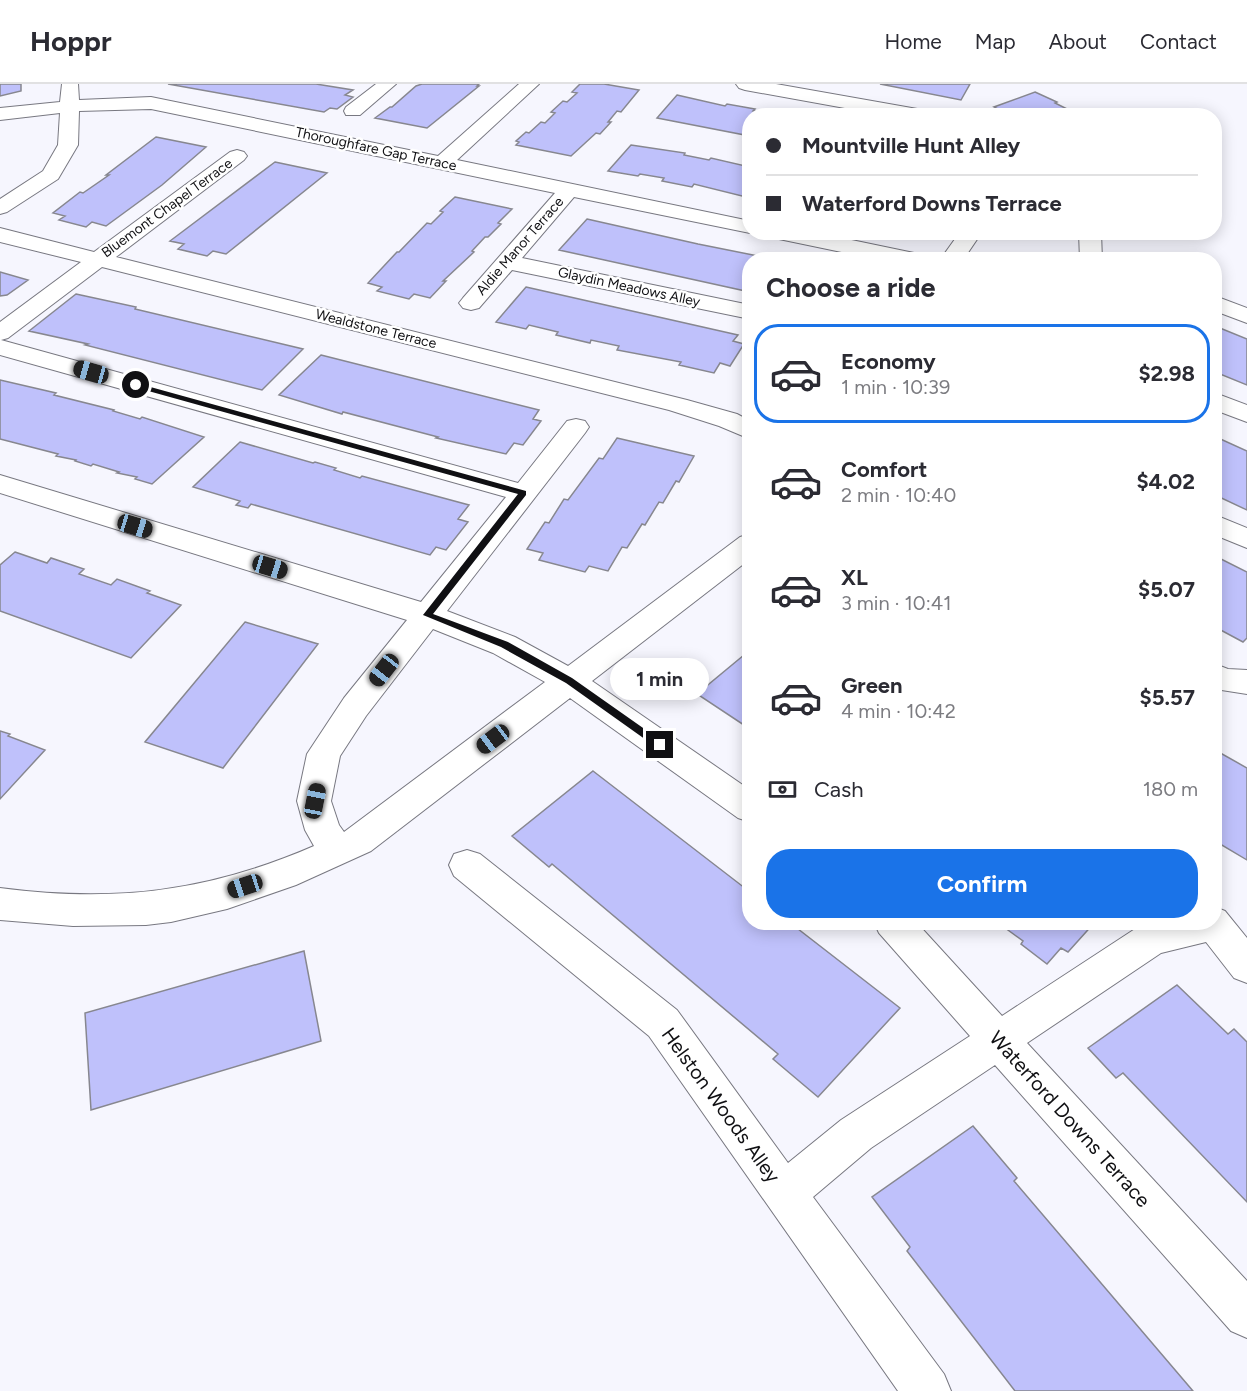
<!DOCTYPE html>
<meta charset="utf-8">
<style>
:root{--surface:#fff;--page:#f7f7f7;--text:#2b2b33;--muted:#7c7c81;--line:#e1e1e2;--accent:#1a73e8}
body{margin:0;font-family:Figtree,sans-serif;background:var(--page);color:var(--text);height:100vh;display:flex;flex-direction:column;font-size:22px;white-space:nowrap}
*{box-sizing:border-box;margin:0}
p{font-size:20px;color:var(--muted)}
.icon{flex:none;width:33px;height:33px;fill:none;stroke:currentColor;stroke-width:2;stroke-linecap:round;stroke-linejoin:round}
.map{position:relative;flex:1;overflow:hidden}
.details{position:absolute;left:742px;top:168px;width:480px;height:678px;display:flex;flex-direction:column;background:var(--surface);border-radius:24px;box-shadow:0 3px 15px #0003}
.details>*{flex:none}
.top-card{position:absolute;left:742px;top:24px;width:480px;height:132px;border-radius:24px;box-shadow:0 3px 15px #0003;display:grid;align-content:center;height:132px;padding:0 24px;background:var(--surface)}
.end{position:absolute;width:27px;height:27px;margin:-14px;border:8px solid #101013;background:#fff;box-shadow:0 0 0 3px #fff}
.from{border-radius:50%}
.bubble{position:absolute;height:42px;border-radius:21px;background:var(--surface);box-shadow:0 3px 15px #0003;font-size:20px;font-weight:700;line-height:42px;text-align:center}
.car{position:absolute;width:18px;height:36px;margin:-18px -9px;border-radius:8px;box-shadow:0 0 4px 2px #0007;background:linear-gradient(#222 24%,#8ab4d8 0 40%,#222 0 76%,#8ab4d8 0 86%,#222 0)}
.top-card b{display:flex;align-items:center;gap:21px;height:57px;font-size:22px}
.top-card b+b{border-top:2px solid var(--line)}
.top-card i{width:15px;height:15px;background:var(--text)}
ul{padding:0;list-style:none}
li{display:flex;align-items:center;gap:18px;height:99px;margin:0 12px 9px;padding:0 12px;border:3px solid transparent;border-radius:24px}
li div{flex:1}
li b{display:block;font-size:22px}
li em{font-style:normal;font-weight:700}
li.active{border-color:var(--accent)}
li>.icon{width:54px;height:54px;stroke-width:1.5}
h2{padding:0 24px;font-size:27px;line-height:72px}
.pay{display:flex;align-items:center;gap:15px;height:66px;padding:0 24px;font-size:22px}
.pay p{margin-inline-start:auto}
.cta{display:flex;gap:12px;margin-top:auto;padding:12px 24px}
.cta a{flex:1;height:69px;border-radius:24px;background:var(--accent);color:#fff;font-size:24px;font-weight:700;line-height:69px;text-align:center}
header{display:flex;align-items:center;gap:36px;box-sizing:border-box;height:84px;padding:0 30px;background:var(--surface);border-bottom:2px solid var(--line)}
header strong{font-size:28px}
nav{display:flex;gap:33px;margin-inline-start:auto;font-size:21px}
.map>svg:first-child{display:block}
.building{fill:#bfc1fb;stroke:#87878f;stroke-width:1.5}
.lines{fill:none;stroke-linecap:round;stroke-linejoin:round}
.minor-casing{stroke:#787881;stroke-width:2}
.minor{fill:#fff;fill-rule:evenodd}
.route{fill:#101013}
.labels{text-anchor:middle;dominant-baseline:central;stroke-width:5;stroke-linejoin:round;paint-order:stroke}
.far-street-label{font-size:14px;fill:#101013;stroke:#fff}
.near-street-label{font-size:20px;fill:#101013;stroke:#fff}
</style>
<header>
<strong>Hoppr</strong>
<nav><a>Home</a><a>Map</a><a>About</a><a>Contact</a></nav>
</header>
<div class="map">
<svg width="1247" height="1307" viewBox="0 0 1247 1307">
<rect width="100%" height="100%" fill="#f6f6fe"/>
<!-- building -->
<path class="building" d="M0,0H21V7L0,12Z
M168,0H316L353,6L345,11L353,13L337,25L330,24L324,28Z
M422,0H479L477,2H479L427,44L375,34L390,23H392L416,2Z
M580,0H604L639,6L621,28L617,27L608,38H611L600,50L596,49L571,72L516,61L519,58L516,57L526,48L529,49L541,38L545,39L555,29L551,28L563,17L567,18L577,9L572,8Z
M880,0H970L961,16Z
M1035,8L1057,18L1055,19L1081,32H1011L994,23Z
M677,11L725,22L727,20L755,25L753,27L792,32H750V52L657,34Z
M156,53L206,63L162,101L106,142L92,138L86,143L59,136L65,132L53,129L80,108L83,109L109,91H106Z
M631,61L685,69L684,71L709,76L711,74L750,83V111L746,113L694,100L692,103L662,97L664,94L640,90L638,92L608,87Z
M275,78L327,89L226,170L213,167L207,172L178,165L184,160L170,157Z
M455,113L512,125L498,139L501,140L488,153H485L472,167L474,168L443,197H446L430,214L414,210L409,215L377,207L382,203L368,199L397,168H399L427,139L431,140L443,128L440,127Z
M587,135L698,160L778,176H750V208L559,166Z
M0,188L28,196L7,211L0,212Z
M526,203L738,251L733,257L744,260L730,282L720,279L714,289L679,281L681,278L617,266L619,262L591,256L590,259L556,251L558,248L529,241L526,245L496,238Z
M76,210L136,223L135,225L303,265L262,306L85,261L88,260L29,247Z
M1215,242L1247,255V301L1215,288Z
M321,271L539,326L533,335L541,337L523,361L514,359L506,370L436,354L438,353L343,328L342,330L279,311Z
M0,296L56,309L54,311L114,326L113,327L140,335L142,333L204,353L152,400L135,395L137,393L117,389L119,388L93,380L91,382L75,377L76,376L56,372L58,370L0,355Z
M1216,353L1247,367V426L1215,411Z
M617,354L694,372L679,398L676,397L663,419L659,418L645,441L642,440L627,464L622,463L608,487L589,482L585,488L539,476L543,469L527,465L545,438L549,439L564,415L568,416L599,374L603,375Z
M240,358L313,379L315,378L336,384L334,386L360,394L362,392L469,421L458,435L468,438L446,466L436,463L430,471L251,420L248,424L236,421L240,417L193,403Z
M15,468L47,479L51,474L84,485L79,490L111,501L117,495L150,507L147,509L181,521L131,574L0,527V481Z
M1215,472L1247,488V554L1243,558L1215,543Z
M245,538L318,560L223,684L145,658Z
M750,566V645L697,610Z
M0,647L10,650L8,652L45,666L0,715Z
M1215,666L1247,684V776L1215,757Z
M593,687L750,808V838H789L900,924L818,1013L773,975L778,970L552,780L549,783L512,752Z
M997,838H1095L1068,868L1061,864L1047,880L1021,860L1023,857Z
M304,867L321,957L91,1026L85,929Z
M1177,901L1228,950L1234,945L1247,958V1118L1123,989L1116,994L1088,964Z
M973,1042L1017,1094L1014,1097L1193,1307H1015L907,1167L910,1163L872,1113Z"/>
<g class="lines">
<!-- minor casing -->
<g class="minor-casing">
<path id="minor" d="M62,0H78L79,16L151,13L438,72L519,0H539L457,76L750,137V148H754L750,149L574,113L522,174L750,221V235L512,186L479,224L471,226L463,224L459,219L463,214L555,109L151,25L79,27L78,61L58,95L7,128L0,130V115L43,87L58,61L60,29L0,36V24L60,18Z
M376,0H396L360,31H346L344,27L346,23Z
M736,0H776L923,26L930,28L932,32H889L745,6L739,4Z
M237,66L244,68L247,72L244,76L116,173L687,316L737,330L750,337V355L719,342L669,326L102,183L8,254L1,256L518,399L567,337L576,335L585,337L589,343L585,349L447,527L515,553L568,582L740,453L750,450V475L592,597L750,706V738L738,734L570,614L371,767L296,801L227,825L171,838L146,841L73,842L0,836V804C115,819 208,808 314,762L305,746L297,717L307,670L344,614L407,536L0,409V391L421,518L506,413L0,271V238L81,178L0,158V144L94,168L230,68ZM433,545L493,569L545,598L344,748L339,741L331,717L340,672L366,632Z
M769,148H813L914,169L922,171L925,176H880L779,155L771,153Z
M960,148H982L963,176H940Z
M1079,148H1101L1102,176H1080Z
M1215,212L1247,224V239L1215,227Z
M1215,309L1247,321V338L1215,326Z
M1215,431L1247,444V464L1215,451Z
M1215,580L1228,585L1247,586V610L1215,605Z
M467,766L480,770L677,926L788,1079L841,1036L970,952L879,849L874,838H916L1002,932L1138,843L1152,838H1215V823L1225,827L1247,854V899L1234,894L1206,858L1161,869L1027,959L1247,1197V1254L1231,1247L995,981L871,1064L813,1113L944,1290L951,1307H898L649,952L454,792L449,781L454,770Z"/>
</g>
<!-- minor -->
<use href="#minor" class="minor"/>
</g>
<!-- route -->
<path class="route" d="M136,299L526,407V411L433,530L508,558L572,594L663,658V663H656L566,599L517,572L501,563L423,531L518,410L134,303Z"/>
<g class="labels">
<!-- far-street labels -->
<g class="far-street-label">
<text transform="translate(376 65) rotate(12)">Thoroughfare Gap Terrace</text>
<text transform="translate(167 124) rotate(-36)">Bluemont Chapel Terrace</text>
<text transform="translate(520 162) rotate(-49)">Aldie Manor Terrace</text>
<text transform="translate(629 203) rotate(12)">Glaydin Meadows Alley</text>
<text transform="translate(376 245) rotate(14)">Wealdstone Terrace</text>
</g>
<!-- near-street labels -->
<g class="near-street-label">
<text transform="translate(721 1021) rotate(54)">Helston Woods Alley</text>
<text transform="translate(1070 1035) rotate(48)">Waterford Downs Terrace</text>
</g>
</g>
</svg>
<i class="end from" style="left:136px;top:301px"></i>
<i class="end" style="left:660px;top:661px"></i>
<div class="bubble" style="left:610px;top:574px;width:99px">1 min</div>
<i class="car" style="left:91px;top:288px;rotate:286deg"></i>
<i class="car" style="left:135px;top:442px;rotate:107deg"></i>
<i class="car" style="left:270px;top:483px;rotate:107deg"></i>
<i class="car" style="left:384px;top:586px;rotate:218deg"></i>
<i class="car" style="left:493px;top:655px;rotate:233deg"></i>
<i class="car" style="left:315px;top:717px;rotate:11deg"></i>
<i class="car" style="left:245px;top:802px;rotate:252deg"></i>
<div class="top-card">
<b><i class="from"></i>Mountville Hunt Alley</b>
<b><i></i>Waterford Downs Terrace</b>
</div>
<section class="details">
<h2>Choose a ride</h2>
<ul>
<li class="active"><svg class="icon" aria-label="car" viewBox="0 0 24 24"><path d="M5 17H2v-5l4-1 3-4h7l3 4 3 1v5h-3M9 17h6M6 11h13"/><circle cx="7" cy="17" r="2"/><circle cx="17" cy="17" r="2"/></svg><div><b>Economy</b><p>1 min · 10:39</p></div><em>$2.98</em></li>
<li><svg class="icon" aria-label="car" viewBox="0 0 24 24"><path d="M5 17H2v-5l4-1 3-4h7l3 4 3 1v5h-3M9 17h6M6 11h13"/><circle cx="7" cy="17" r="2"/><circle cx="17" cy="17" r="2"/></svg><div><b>Comfort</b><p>2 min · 10:40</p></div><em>$4.02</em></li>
<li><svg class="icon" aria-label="car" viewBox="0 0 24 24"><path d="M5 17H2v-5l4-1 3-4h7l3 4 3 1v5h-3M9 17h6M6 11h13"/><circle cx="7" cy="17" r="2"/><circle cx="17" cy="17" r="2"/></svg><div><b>XL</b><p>3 min · 10:41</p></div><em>$5.07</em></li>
<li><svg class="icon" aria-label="car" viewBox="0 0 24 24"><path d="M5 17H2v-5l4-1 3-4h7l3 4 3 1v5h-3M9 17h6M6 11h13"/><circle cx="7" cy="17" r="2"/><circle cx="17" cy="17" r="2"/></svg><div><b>Green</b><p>4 min · 10:42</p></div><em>$5.57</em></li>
</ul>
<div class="pay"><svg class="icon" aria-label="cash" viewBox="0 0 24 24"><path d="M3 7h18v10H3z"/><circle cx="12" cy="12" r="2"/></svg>Cash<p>180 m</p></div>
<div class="cta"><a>Confirm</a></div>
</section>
</div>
